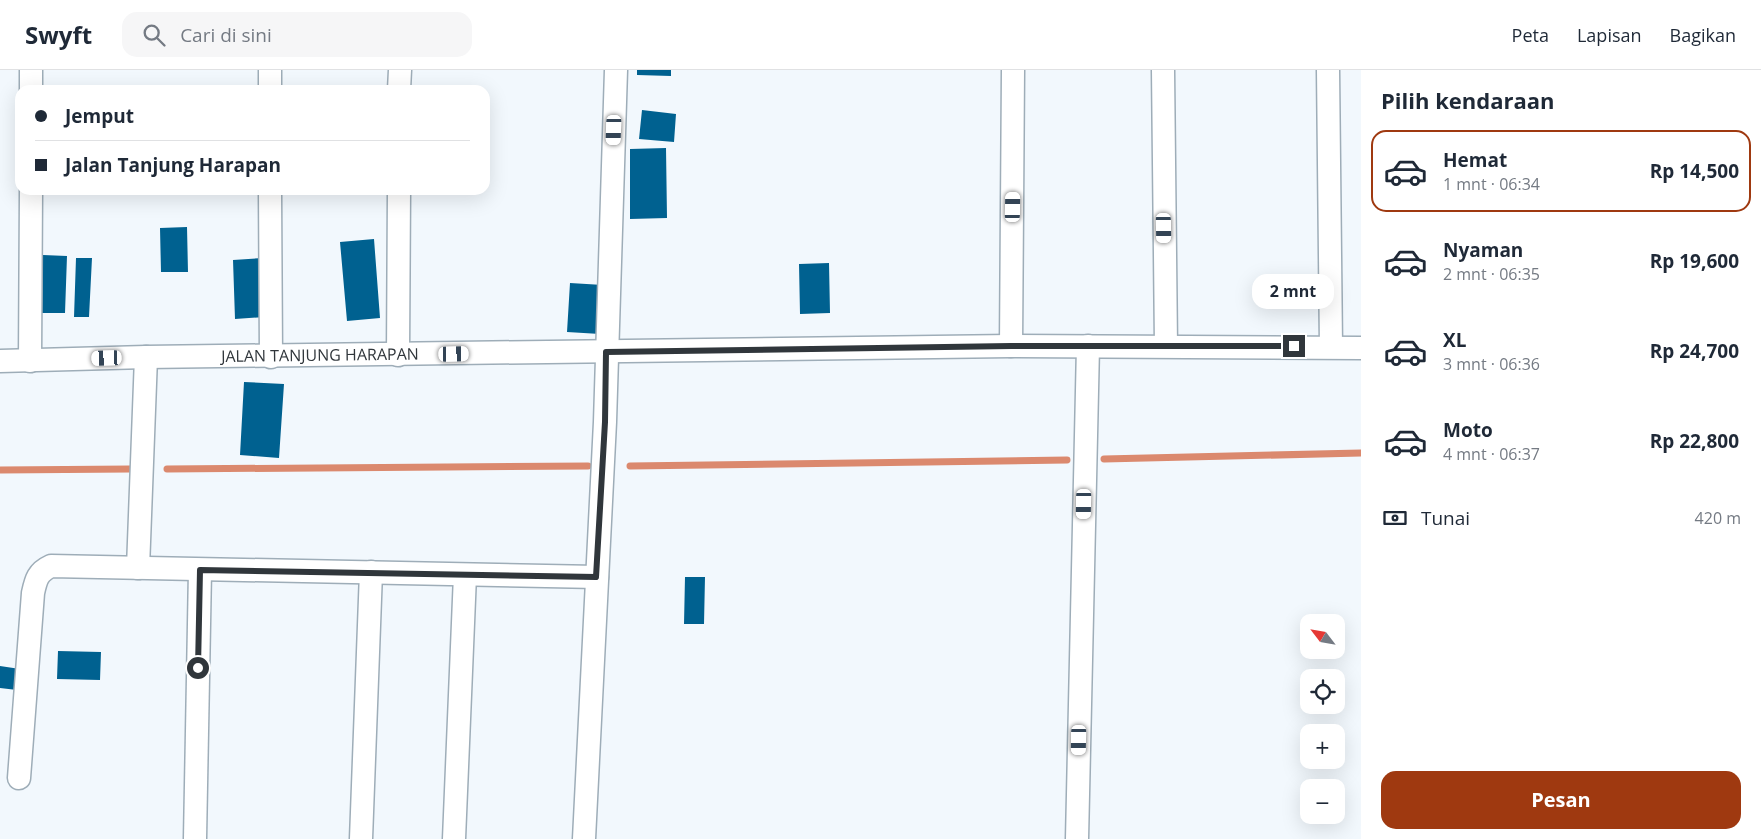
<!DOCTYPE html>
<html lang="id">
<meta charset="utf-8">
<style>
:root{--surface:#fff;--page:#f6f6f7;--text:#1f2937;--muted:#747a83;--line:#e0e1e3;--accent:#9f3910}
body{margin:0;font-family:"Open Sans",sans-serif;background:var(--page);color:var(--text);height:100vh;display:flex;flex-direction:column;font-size:19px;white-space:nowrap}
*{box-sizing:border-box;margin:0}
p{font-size:16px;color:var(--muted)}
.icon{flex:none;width:28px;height:28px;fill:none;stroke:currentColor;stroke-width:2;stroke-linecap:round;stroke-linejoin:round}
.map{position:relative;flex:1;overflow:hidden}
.panel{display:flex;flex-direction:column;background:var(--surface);width:400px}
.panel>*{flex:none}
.banner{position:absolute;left:15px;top:15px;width:475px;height:110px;border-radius:15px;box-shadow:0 5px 20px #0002;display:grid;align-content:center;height:110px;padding:0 20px;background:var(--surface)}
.needle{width:32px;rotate:301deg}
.tools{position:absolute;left:1300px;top:544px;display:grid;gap:10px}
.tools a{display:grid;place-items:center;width:45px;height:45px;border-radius:10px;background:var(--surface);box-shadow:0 5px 20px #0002;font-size:25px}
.end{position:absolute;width:22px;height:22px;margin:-11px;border:6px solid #30363b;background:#fff;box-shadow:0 0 0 2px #fff}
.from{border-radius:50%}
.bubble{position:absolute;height:35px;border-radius:15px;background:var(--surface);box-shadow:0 5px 20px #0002;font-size:16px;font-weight:700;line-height:35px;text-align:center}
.car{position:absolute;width:15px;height:30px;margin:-15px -8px;border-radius:6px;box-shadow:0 0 4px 1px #0007;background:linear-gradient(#fff 24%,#345 0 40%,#fff 0 76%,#345 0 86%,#fff 0)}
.banner b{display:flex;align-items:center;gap:18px;height:48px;font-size:19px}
.banner b+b{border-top:1px solid var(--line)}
.banner i{width:12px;height:12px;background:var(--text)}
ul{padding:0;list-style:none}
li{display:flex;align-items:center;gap:15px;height:82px;margin:0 10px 8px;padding:0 10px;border:2px solid transparent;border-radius:15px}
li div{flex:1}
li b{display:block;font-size:19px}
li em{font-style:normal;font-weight:700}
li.on{border-color:var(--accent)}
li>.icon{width:45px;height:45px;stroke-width:1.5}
h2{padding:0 20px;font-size:22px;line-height:60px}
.pay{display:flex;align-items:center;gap:12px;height:55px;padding:0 20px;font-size:19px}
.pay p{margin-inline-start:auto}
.cta{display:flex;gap:10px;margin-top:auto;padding:10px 20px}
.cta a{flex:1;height:58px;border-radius:15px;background:var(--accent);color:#fff;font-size:20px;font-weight:700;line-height:58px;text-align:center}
header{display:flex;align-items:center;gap:30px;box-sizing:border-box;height:70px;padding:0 25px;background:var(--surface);border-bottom:1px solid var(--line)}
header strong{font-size:24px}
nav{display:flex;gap:28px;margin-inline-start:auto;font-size:18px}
.search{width:350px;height:45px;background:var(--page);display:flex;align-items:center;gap:12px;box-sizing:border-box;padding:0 18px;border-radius:15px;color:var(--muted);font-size:19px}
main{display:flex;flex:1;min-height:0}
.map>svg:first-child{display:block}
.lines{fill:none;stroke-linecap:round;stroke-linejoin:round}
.stream{stroke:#db896e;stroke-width:7}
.building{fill:#006190}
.minor-casing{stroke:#9eadb8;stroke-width:25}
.minor{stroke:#fff;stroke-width:22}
.route{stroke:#30363b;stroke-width:6}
.labels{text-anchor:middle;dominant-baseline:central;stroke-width:5;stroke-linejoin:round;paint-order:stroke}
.street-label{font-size:16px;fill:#30363b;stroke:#fff}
</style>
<header>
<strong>Swyft</strong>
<div class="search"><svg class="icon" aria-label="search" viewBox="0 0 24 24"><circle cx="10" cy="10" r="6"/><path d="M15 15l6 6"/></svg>Cari di sini</div>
<nav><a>Peta</a><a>Lapisan</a><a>Bagikan</a></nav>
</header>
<main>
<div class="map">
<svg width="1361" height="769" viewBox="0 0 1361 769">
<rect width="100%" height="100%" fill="#f2f8fd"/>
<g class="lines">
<!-- stream -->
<path class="stream" d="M1104,389L1361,383
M630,396L1067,390
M167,399L588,396
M0,400L130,399"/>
</g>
<!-- building -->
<path class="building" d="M637,0H671V6L637,5Z
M642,40L676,44L674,72L639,69Z
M666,78L667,148L630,149V79Z
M187,157L188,202H161L160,158Z
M374,169L380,248L347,251L340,172Z
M43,185L67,186L65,243H42Z
M76,188H92L89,247H74Z
M263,188L265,247L235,249L233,190Z
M829,193L830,243L800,244L799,194Z
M570,213L603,215L600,264L567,262Z
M244,312L284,314L279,388L240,385Z
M685,507H705L704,554H684Z
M58,581L101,582L100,610L57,609Z
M0,596L20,599L17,620L0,618Z"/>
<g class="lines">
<!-- minor casing -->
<g class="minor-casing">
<g id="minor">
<path d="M1163,0L1166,276"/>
<path d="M1328,0L1331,277"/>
<path d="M31,20V0"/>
<path d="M270,20V0"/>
<path d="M399,20L400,0"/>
<path d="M270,120L271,287"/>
<path d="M1011,276L1013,0"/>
<path d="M398,285L399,120"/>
<path id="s1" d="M0,291L146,287L1011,276L1361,278"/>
<path d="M30,291L31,120"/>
<path d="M138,498L146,287"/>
<path d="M19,708L33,523C36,509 38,502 51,496L597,507"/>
<path d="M195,769L200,500"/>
<path d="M361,769L371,502"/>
<path d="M454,769L465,505"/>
<path d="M584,769L605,352L616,0"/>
<path d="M1077,769L1088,276"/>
</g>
</g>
<!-- minor -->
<use href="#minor" class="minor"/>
</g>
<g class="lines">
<!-- route -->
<path class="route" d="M198,598L200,500L596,507L605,352L606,282L1011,276H1294"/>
</g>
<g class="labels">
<!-- street labels -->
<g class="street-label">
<text stroke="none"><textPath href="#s1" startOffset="320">JALAN TANJUNG HARAPAN</textPath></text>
</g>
</g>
</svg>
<div class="tools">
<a><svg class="needle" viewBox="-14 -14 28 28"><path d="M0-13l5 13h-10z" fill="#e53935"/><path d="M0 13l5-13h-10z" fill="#747a83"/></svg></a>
<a><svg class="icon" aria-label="locate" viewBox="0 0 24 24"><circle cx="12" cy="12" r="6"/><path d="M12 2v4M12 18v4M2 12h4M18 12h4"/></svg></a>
<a>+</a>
<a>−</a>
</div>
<i class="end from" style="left:198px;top:598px"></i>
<i class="end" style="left:1294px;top:276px"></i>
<div class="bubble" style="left:1252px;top:204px;width:82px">2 mnt</div>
<i class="car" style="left:614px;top:60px;rotate:182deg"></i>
<i class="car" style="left:1013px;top:137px;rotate:1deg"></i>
<i class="car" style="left:1164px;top:158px;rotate:179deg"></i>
<i class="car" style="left:454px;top:284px;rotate:89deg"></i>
<i class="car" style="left:107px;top:288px;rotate:268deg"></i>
<i class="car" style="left:1084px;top:434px;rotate:181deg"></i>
<i class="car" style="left:1079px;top:670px;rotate:181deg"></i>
<div class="banner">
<b><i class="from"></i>Jemput</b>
<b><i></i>Jalan Tanjung Harapan</b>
</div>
</div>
<section class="panel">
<h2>Pilih kendaraan</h2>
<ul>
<li class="on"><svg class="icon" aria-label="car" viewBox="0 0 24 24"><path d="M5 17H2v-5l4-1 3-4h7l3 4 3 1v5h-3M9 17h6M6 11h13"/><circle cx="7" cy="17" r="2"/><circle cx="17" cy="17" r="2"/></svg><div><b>Hemat</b><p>1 mnt · 06:34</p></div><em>Rp 14,500</em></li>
<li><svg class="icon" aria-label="car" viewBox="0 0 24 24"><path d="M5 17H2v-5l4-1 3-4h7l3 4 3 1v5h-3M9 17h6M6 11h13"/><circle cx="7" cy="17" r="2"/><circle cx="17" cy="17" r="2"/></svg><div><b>Nyaman</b><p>2 mnt · 06:35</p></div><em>Rp 19,600</em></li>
<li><svg class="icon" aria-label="car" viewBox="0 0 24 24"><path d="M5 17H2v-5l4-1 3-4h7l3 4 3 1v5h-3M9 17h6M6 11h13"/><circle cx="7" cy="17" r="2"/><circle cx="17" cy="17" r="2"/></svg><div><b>XL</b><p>3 mnt · 06:36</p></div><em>Rp 24,700</em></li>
<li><svg class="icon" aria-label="car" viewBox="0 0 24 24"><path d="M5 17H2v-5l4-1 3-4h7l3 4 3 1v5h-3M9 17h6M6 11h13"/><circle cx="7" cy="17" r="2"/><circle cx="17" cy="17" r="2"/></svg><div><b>Moto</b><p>4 mnt · 06:37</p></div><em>Rp 22,800</em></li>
</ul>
<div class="pay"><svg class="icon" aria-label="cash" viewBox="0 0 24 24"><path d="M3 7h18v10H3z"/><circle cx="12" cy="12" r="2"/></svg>Tunai<p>420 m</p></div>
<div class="cta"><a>Pesan</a></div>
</section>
</main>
